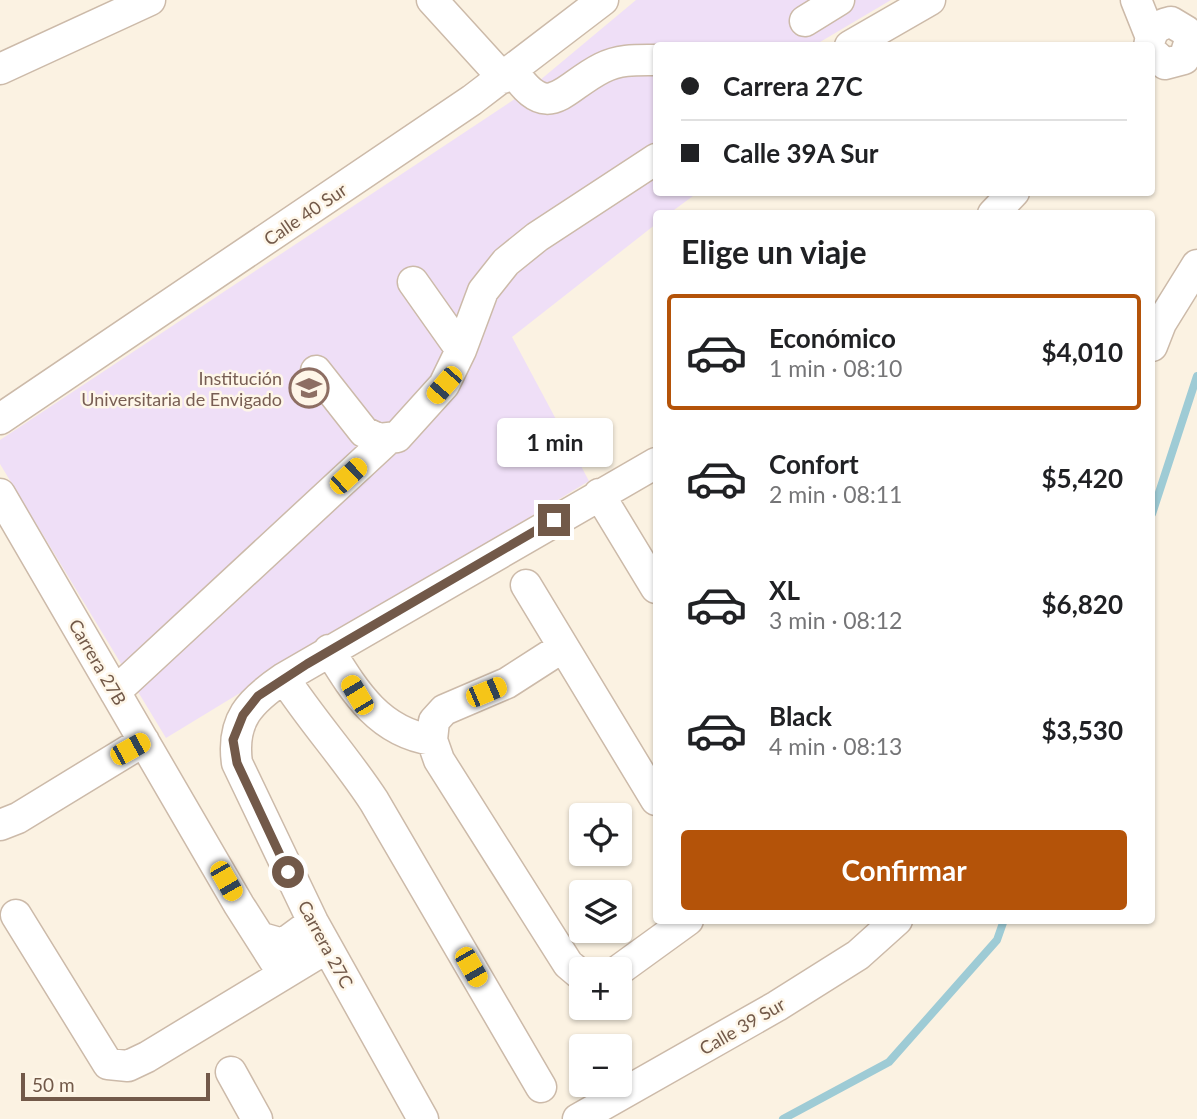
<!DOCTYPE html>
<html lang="es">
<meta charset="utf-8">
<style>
:root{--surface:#fff;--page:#f6f6f6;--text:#202124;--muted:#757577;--line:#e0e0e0;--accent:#b45309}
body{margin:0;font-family:Lato,sans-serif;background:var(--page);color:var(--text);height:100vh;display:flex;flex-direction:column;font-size:26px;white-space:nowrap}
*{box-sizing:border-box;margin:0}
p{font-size:23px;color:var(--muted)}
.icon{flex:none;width:38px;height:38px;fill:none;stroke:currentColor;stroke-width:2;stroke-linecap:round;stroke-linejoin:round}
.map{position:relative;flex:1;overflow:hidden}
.side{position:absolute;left:653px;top:210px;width:502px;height:714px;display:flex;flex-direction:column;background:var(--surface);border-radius:7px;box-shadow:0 2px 5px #0004}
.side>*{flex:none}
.hud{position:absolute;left:653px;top:42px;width:502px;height:154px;border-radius:7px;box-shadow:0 2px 5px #0004;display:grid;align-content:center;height:154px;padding:0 28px;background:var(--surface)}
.controls{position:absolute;left:569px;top:803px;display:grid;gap:14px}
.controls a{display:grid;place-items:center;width:63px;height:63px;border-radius:7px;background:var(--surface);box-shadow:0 2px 5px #0004;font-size:35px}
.scale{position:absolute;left:21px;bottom:18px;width:189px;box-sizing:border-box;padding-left:7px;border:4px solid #725949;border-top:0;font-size:19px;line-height:24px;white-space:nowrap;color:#725949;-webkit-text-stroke:5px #fef6e8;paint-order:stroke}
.end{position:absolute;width:32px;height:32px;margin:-16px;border:9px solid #725949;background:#fff;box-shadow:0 0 0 4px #fff}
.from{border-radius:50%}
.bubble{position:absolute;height:49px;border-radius:7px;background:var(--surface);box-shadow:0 2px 5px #0004;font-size:23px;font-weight:700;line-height:49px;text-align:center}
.car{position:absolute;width:21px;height:42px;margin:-21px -10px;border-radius:9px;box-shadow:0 0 5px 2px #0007;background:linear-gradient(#f5c518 24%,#345 0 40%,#f5c518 0 76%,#345 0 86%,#f5c518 0)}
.hud b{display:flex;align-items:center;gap:24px;height:66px;font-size:26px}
.hud b+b{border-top:2px solid var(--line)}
.hud i{width:18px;height:18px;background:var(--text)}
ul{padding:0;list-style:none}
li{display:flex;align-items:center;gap:21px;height:116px;margin:0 14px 10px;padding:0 14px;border:4px solid transparent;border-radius:7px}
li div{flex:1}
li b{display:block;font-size:26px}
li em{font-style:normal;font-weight:700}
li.active{border-color:var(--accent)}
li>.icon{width:63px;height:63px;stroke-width:1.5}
h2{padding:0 28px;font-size:32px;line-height:84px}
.button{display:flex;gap:14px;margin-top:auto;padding:14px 28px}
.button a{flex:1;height:80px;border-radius:7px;background:var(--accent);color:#fff;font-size:28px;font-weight:700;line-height:80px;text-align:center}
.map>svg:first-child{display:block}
.education{fill:#efdff7}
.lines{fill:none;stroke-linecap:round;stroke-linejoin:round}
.stream{stroke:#9ecbd5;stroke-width:8}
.minor-casing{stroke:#ccbaa9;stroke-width:33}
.minor{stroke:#fff;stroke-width:30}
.route{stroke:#725949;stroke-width:9}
.labels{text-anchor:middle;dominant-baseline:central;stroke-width:5;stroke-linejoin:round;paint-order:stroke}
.street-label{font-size:18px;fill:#725949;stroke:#fef6e8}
.education-label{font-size:18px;fill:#785e54;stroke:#fef6e8;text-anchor:end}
</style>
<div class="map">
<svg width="1197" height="1119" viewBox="0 0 1197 1119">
<rect width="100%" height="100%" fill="#fbf2e2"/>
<!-- education -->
<path class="education" d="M636,0H891L815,45L656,46V192L697,193L670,213L656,214V224L512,337L589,481L166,738L0,464V440L527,91Z"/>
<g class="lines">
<!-- stream -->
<path class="stream" d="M1152,514L1197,376
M783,1119L889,1062L997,940L1004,920"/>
<!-- minor casing -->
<g class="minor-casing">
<path id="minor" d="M432,0L503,78
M1136,0L1150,35
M805,21L839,0
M850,46L930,0
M1149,46C1151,30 1157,25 1171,22L1186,31L1190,40L1184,59L1165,64L1152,52
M0,69L150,0
M513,71C549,124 562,88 602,68C620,59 637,60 656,60
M993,214L1014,192
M413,282L461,350
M1152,346L1161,323L1197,265
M316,371L364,432L379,439L397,437L444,385L461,350L483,291L506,262L537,237L656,159
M0,419L472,100L603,0
M0,494L239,905L283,974
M599,494L656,588
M526,585L656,800
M563,647L507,683L444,710L434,721L432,740L439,760L568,964L581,975
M329,650C355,692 379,732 432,740
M284,678C312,721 346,758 374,801L541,1087
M115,692L388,439
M0,825L18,818L144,741
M16,915L108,1064L128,1066L147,1057L327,948
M262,938L283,944L313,922
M619,970L688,920
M231,1072L257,1119
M423,1119L313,922L237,763C231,720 250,701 284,678L656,463
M578,1119L777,1006L858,955L897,920"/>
</g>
<!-- minor -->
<use href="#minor" class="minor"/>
</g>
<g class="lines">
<!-- route -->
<path class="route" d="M288,872L237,763L233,740L243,715L258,696L307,664L554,520"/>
</g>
<!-- icons -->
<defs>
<g id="university-ring" transform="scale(2.0125)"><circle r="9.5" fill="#fef6e8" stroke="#8d6e63" stroke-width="1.5"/><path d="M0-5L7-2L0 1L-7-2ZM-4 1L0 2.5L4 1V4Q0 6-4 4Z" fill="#8d6e63"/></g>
</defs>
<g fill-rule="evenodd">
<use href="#university-ring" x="309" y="388"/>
</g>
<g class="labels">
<!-- street labels -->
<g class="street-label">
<text transform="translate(305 214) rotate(-34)">Calle 40 Sur</text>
<text transform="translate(98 662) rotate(60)">Carrera 27B</text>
<text transform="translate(326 944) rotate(62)">Carrera 27C</text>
<text transform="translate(742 1026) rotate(-30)">Calle 39 Sur</text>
</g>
<!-- education labels -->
<g class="education-label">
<text x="282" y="378">Institución<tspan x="282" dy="21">Universitaria de Envigado</tspan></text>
</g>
</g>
</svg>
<div class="controls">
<a><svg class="icon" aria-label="locate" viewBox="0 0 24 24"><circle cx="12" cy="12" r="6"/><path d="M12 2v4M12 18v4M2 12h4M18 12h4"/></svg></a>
<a><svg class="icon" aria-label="layers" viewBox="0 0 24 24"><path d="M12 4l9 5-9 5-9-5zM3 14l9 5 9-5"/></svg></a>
<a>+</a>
<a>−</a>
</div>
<div class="scale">50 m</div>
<i class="end from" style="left:288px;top:872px"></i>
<i class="end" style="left:554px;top:520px"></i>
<div class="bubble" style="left:497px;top:418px;width:116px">1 min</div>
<i class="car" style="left:444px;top:385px;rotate:221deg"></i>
<i class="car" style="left:348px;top:476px;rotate:47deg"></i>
<i class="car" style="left:486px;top:692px;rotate:67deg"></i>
<i class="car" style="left:357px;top:695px;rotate:329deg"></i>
<i class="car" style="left:130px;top:749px;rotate:61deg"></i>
<i class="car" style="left:226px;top:881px;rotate:150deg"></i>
<i class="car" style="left:471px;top:967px;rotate:150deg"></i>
<div class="hud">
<b><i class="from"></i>Carrera 27C</b>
<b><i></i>Calle 39A Sur</b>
</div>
<section class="side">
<h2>Elige un viaje</h2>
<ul>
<li class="active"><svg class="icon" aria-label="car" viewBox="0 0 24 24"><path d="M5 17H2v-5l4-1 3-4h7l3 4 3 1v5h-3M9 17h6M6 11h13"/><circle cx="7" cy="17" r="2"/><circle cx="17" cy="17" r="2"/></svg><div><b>Económico</b><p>1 min · 08:10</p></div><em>$4,010</em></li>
<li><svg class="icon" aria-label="car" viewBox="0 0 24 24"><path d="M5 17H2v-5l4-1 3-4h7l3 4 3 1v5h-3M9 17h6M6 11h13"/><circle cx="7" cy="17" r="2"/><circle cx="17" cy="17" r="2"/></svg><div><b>Confort</b><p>2 min · 08:11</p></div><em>$5,420</em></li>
<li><svg class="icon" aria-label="car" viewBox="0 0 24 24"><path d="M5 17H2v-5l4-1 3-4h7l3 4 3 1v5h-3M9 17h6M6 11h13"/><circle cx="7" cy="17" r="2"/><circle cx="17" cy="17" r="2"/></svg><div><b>XL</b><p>3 min · 08:12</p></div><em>$6,820</em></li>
<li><svg class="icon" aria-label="car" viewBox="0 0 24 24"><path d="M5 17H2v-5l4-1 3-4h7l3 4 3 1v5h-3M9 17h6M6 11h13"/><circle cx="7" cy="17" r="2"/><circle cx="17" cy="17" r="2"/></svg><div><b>Black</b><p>4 min · 08:13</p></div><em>$3,530</em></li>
</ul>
<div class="button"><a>Confirmar</a></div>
</section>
</div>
